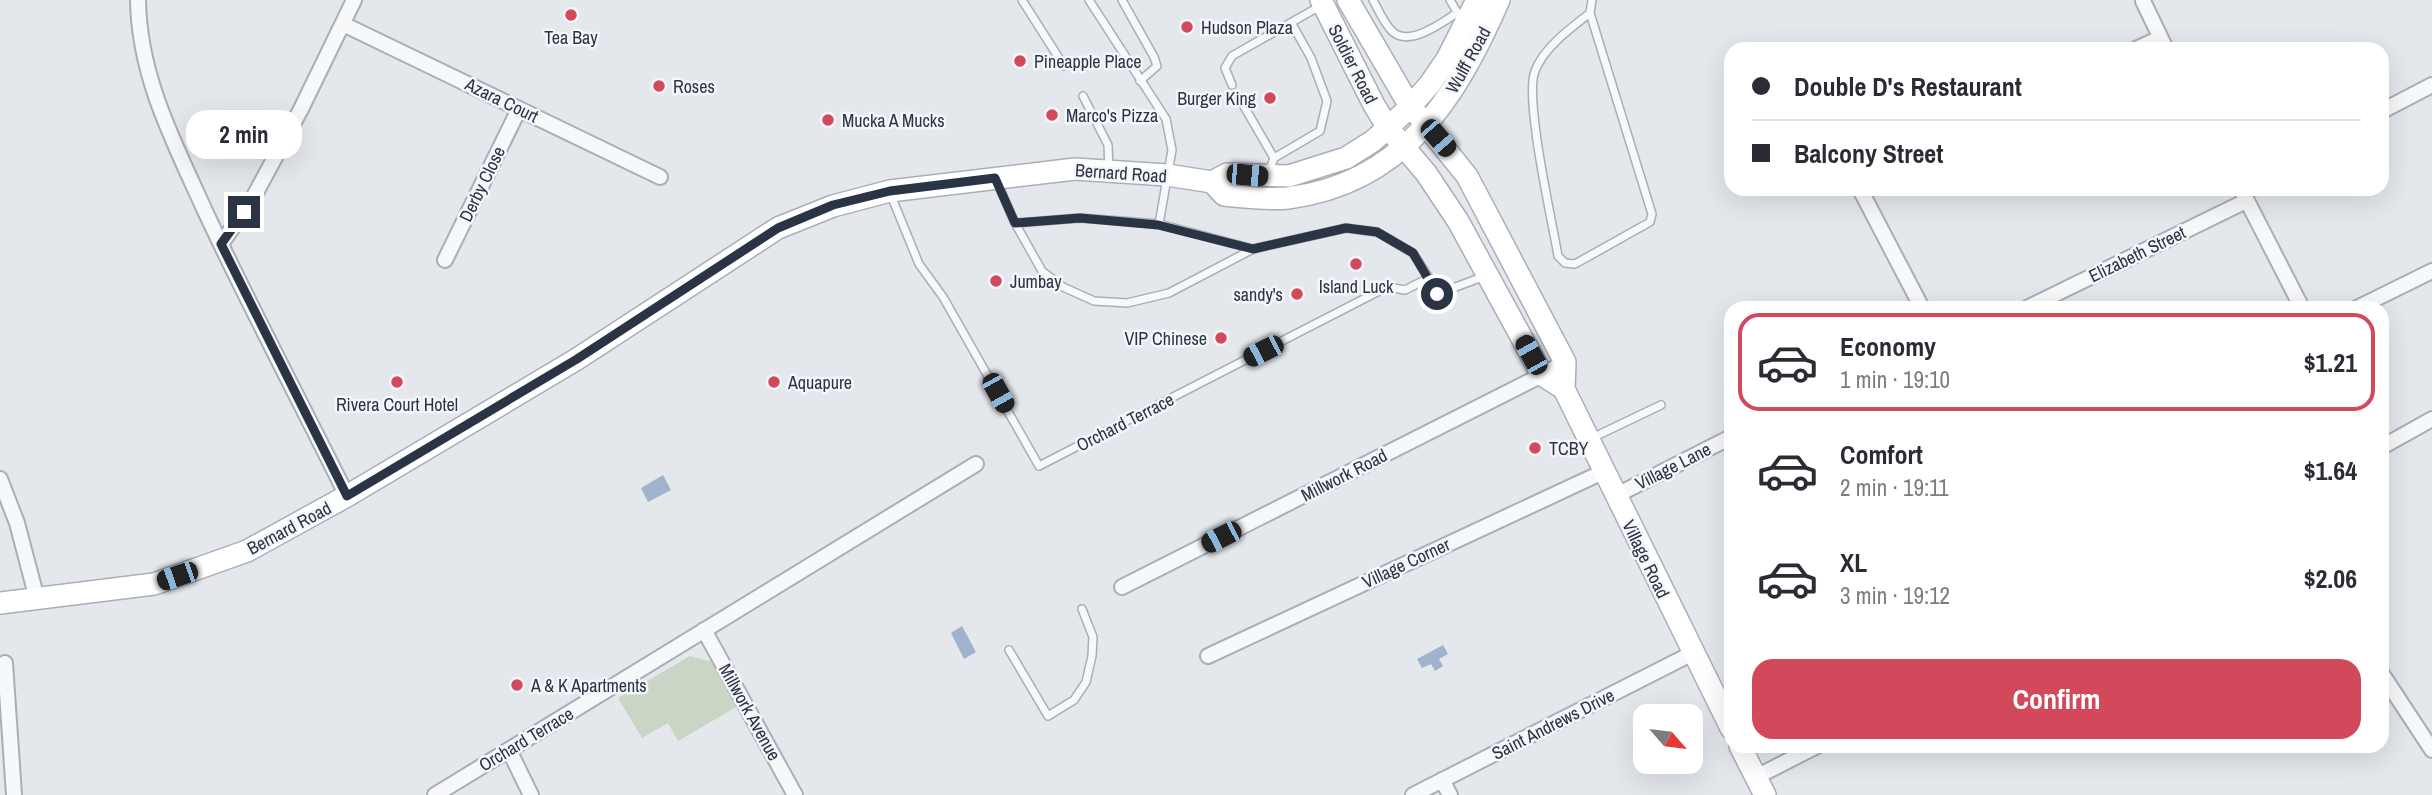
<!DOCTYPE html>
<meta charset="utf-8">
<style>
:root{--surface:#fff;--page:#f2f2f3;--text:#2b2b33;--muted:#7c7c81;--line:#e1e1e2;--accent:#d1495b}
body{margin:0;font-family:"Archivo Narrow",sans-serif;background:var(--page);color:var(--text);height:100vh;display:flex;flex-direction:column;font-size:26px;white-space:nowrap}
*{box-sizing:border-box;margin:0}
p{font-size:23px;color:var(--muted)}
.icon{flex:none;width:38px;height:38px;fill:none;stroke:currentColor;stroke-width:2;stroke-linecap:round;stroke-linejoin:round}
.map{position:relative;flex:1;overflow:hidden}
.side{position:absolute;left:1724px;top:301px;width:665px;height:452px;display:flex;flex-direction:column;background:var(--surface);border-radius:21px;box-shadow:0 7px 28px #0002}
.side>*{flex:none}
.guide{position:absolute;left:1724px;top:42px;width:665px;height:154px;border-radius:21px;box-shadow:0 7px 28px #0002;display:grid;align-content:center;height:154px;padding:0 28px;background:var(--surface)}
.needle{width:46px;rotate:118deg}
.buttons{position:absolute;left:1633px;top:704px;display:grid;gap:14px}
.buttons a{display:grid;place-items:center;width:70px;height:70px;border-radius:14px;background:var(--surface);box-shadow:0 7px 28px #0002;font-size:35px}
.end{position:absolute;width:32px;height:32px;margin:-16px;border:9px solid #2b3445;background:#fff;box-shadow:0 0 0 4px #fff}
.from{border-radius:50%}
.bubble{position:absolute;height:49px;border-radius:21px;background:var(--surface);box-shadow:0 7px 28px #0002;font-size:23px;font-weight:700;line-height:49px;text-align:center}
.car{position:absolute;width:21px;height:42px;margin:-21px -10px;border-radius:9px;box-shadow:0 0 5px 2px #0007;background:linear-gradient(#222 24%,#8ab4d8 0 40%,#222 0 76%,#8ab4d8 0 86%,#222 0)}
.guide b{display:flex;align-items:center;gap:24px;height:66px;font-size:26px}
.guide b+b{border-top:2px solid var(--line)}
.guide i{width:18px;height:18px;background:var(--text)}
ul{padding:12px 0 0;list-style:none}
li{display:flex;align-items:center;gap:21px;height:98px;margin:0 14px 10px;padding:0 14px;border:4px solid transparent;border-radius:21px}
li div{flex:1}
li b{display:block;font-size:26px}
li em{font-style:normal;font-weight:700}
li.selected{border-color:var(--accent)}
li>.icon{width:63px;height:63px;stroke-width:1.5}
.action{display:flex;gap:14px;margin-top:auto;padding:14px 28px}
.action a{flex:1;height:80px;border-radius:21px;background:var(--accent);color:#fff;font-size:28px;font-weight:700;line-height:80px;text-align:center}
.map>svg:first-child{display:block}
.green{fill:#c9d6c5}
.water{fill:#9fb4cc}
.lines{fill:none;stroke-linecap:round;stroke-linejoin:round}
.lane-casing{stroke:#a9aeb7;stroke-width:10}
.street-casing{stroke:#a9aeb7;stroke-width:18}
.secondary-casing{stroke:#a9aeb7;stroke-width:24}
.lane{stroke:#f7f8fa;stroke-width:7}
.street{stroke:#f7f8fa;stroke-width:14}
.secondary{stroke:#fff;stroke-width:21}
.route{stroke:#2b3445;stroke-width:9}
.poi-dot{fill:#d1495b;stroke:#f4f6f9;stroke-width:2.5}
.labels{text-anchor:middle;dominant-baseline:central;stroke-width:5;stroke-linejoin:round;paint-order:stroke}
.poi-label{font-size:18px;fill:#2b3445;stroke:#f4f6f9;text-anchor:start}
.street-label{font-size:18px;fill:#2b3445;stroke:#f4f6f9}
</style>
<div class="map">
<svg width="2432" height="795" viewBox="0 0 2432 795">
<rect width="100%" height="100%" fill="#e4e7ec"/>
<!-- green -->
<path class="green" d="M690,656L713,662L738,706L678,741L668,723L642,738L618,698Z"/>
<!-- water -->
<path class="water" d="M663,475L671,490L648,502L641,488Z
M962,626L976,652L964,659L951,633Z
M1443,645L1448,654L1439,659L1443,666L1435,671L1431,664L1422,668L1417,659Z"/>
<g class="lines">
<!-- lane casing -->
<g class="lane-casing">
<path id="lane" d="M1022,0L1064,66
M1089,0L1166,119L1172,150L1159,224
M1122,0L1154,57L1157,66L1140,81
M1373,0C1379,11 1384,24 1393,32C1410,47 1443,22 1457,13
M1450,0L1460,17
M1590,13C1571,28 1544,47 1535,71C1524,98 1552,220 1558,256L1565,263L1575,264L1650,222L1652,214L1590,13L1592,0
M1232,85L1225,68L1232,56L1322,5
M1083,96L1108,145L1109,170
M1238,96L1274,158
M1269,172L1274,158L1320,131L1327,101L1311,58L1292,24
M997,182L1015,223L1042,271L1063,287L1094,301L1127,303L1169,293L1253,249
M890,193L919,264L943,297L1039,466L1387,287L1405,290L1429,278L1437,294L1485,276
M1015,223L1080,218L1159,224L1253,249L1346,228L1377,232L1413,253L1429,278
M1590,439L1661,405
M1009,650L1048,716L1074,700L1086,682L1092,656L1093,637L1082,609"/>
</g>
<!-- street casing -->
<g class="street-casing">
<path id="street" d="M138,0C139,77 174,142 205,211C250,307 300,401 347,496
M2143,1L2166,49
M343,24L660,177
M2136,49L2160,38
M2382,111L2432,85
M1862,189V193L1922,308
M2241,189L2302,308
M221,244L252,200L301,109L354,0
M445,260L519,109
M2027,308L2246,201
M2357,308L2432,271
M2382,447L2432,419
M0,479L17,523L37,599
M1615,496L1731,437
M1122,587L1542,375L1565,362
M704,630L795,795
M1208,656L1605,471
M5,663L14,795
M2382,674L2432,750
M509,750L531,795
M1756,777L1817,746
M1442,780L1450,795
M435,795L976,464
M1413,795L1693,653"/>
</g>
<!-- secondary casing -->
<g class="secondary-casing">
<path id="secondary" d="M1321,0L1374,105L1388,128L1426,173L1458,221L1542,375L1564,389
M1348,0L1408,103L1467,176L1565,362L1564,389L1731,728
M1212,182L1224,195C1245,197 1267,200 1288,198C1404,183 1456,98 1499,0
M0,603L154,584L247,551L347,496L577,359L778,228L833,206L890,191L1075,169L1167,175L1212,182L1227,174L1289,176L1346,158L1373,141L1410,107L1430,84L1447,59L1477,0
M1740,746L1765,795"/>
</g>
<!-- lane -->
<use href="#lane" class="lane"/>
<!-- street -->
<use href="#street" class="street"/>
<!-- secondary -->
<use href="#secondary" class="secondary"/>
</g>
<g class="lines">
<!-- route -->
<path class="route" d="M244,212L221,244L347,496L577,359L778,228L833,205L890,191L995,178L1015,223L1080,218L1158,225L1253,249L1346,228L1377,232L1413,253L1437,294"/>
</g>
<!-- markers -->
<g class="poi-dot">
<circle cx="571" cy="15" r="7"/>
<circle cx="1187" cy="27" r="7"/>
<circle cx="1020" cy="61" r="7"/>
<circle cx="659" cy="86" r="7"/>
<circle cx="1270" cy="98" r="7"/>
<circle cx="1052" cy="115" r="7"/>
<circle cx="828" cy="120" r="7"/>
<circle cx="1356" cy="264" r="7"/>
<circle cx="996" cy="281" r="7"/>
<circle cx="1297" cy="294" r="7"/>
<circle cx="1221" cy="338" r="7"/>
<circle cx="397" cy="382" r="7"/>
<circle cx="774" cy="382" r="7"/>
<circle cx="1535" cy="448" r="7"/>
<circle cx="517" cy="685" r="7"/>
</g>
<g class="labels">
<!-- poi labels -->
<g class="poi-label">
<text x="1201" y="27">Hudson Plaza</text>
<text x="571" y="37" text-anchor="middle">Tea Bay</text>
<text x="1034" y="61">Pineapple Place</text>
<text x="673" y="86">Roses</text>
<text x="1256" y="98" text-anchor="end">Burger King</text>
<text x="1066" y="115">Marco's Pizza</text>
<text x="842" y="120">Mucka A Mucks</text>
<text x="1010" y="281">Jumbay</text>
<text x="1356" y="286" text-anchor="middle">Island Luck</text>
<text x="1283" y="294" text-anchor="end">sandy's</text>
<text x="1207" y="338" text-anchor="end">VIP Chinese</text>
<text x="788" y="382">Aquapure</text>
<text x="397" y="404" text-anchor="middle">Rivera Court Hotel</text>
<text x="1549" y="448">TCBY</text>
<text x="531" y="685">A &amp; K Apartments</text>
</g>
<!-- street labels -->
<g class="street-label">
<text transform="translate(1468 60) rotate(-61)">Wulff Road</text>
<text transform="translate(1353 64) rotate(63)">Soldier Road</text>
<text transform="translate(502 100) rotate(26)">Azara Court</text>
<text transform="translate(1121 173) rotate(4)">Bernard Road</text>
<text transform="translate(482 184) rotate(-64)">Derby Close</text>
<text transform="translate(2137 254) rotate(-26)">Elizabeth Street</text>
<text transform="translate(1125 422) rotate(-27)">Orchard Terrace</text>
<text transform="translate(1673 466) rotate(-27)">Village Lane</text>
<text transform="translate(1344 475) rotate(-27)">Millwork Road</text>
<text transform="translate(289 528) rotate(-28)">Bernard Road</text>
<text transform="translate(1646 559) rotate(64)">Village Road</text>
<text transform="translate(1406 563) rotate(-25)">Village Corner</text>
<text transform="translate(750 712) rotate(61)">Millwork Avenue</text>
<text transform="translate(1553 724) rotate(-27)">Saint Andrews Drive</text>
<text transform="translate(526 739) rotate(-31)">Orchard Terrace</text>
</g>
</g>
</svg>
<div class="buttons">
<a><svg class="needle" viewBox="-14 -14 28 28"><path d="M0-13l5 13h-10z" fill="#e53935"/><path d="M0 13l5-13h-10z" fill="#7c7c81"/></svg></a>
</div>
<i class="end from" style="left:1437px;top:294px"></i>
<i class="end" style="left:244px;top:212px"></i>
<div class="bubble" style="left:186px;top:110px;width:116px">2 min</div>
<i class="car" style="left:1438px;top:138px;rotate:139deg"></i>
<i class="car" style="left:1247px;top:175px;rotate:95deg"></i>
<i class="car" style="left:1263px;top:351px;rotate:243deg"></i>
<i class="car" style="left:1531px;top:355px;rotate:331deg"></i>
<i class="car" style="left:998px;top:393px;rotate:151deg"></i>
<i class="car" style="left:1221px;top:537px;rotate:243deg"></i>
<i class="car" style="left:177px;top:576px;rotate:251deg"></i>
<div class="guide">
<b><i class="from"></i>Double D's Restaurant</b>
<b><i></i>Balcony Street</b>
</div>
<section class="side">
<ul>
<li class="selected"><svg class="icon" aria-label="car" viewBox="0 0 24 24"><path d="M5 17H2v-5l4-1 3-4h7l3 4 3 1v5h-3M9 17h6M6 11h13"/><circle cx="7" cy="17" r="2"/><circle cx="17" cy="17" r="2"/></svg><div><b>Economy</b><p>1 min · 19:10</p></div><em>$1.21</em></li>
<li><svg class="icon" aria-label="car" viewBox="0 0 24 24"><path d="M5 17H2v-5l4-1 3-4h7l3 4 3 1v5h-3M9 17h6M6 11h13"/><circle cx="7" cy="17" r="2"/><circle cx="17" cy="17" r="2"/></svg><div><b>Comfort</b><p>2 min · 19:11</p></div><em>$1.64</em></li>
<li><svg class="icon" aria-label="car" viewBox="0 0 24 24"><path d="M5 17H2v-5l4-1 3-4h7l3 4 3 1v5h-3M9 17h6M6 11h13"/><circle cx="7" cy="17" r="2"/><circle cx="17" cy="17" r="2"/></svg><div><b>XL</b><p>3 min · 19:12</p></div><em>$2.06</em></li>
</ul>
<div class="action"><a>Confirm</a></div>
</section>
</div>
